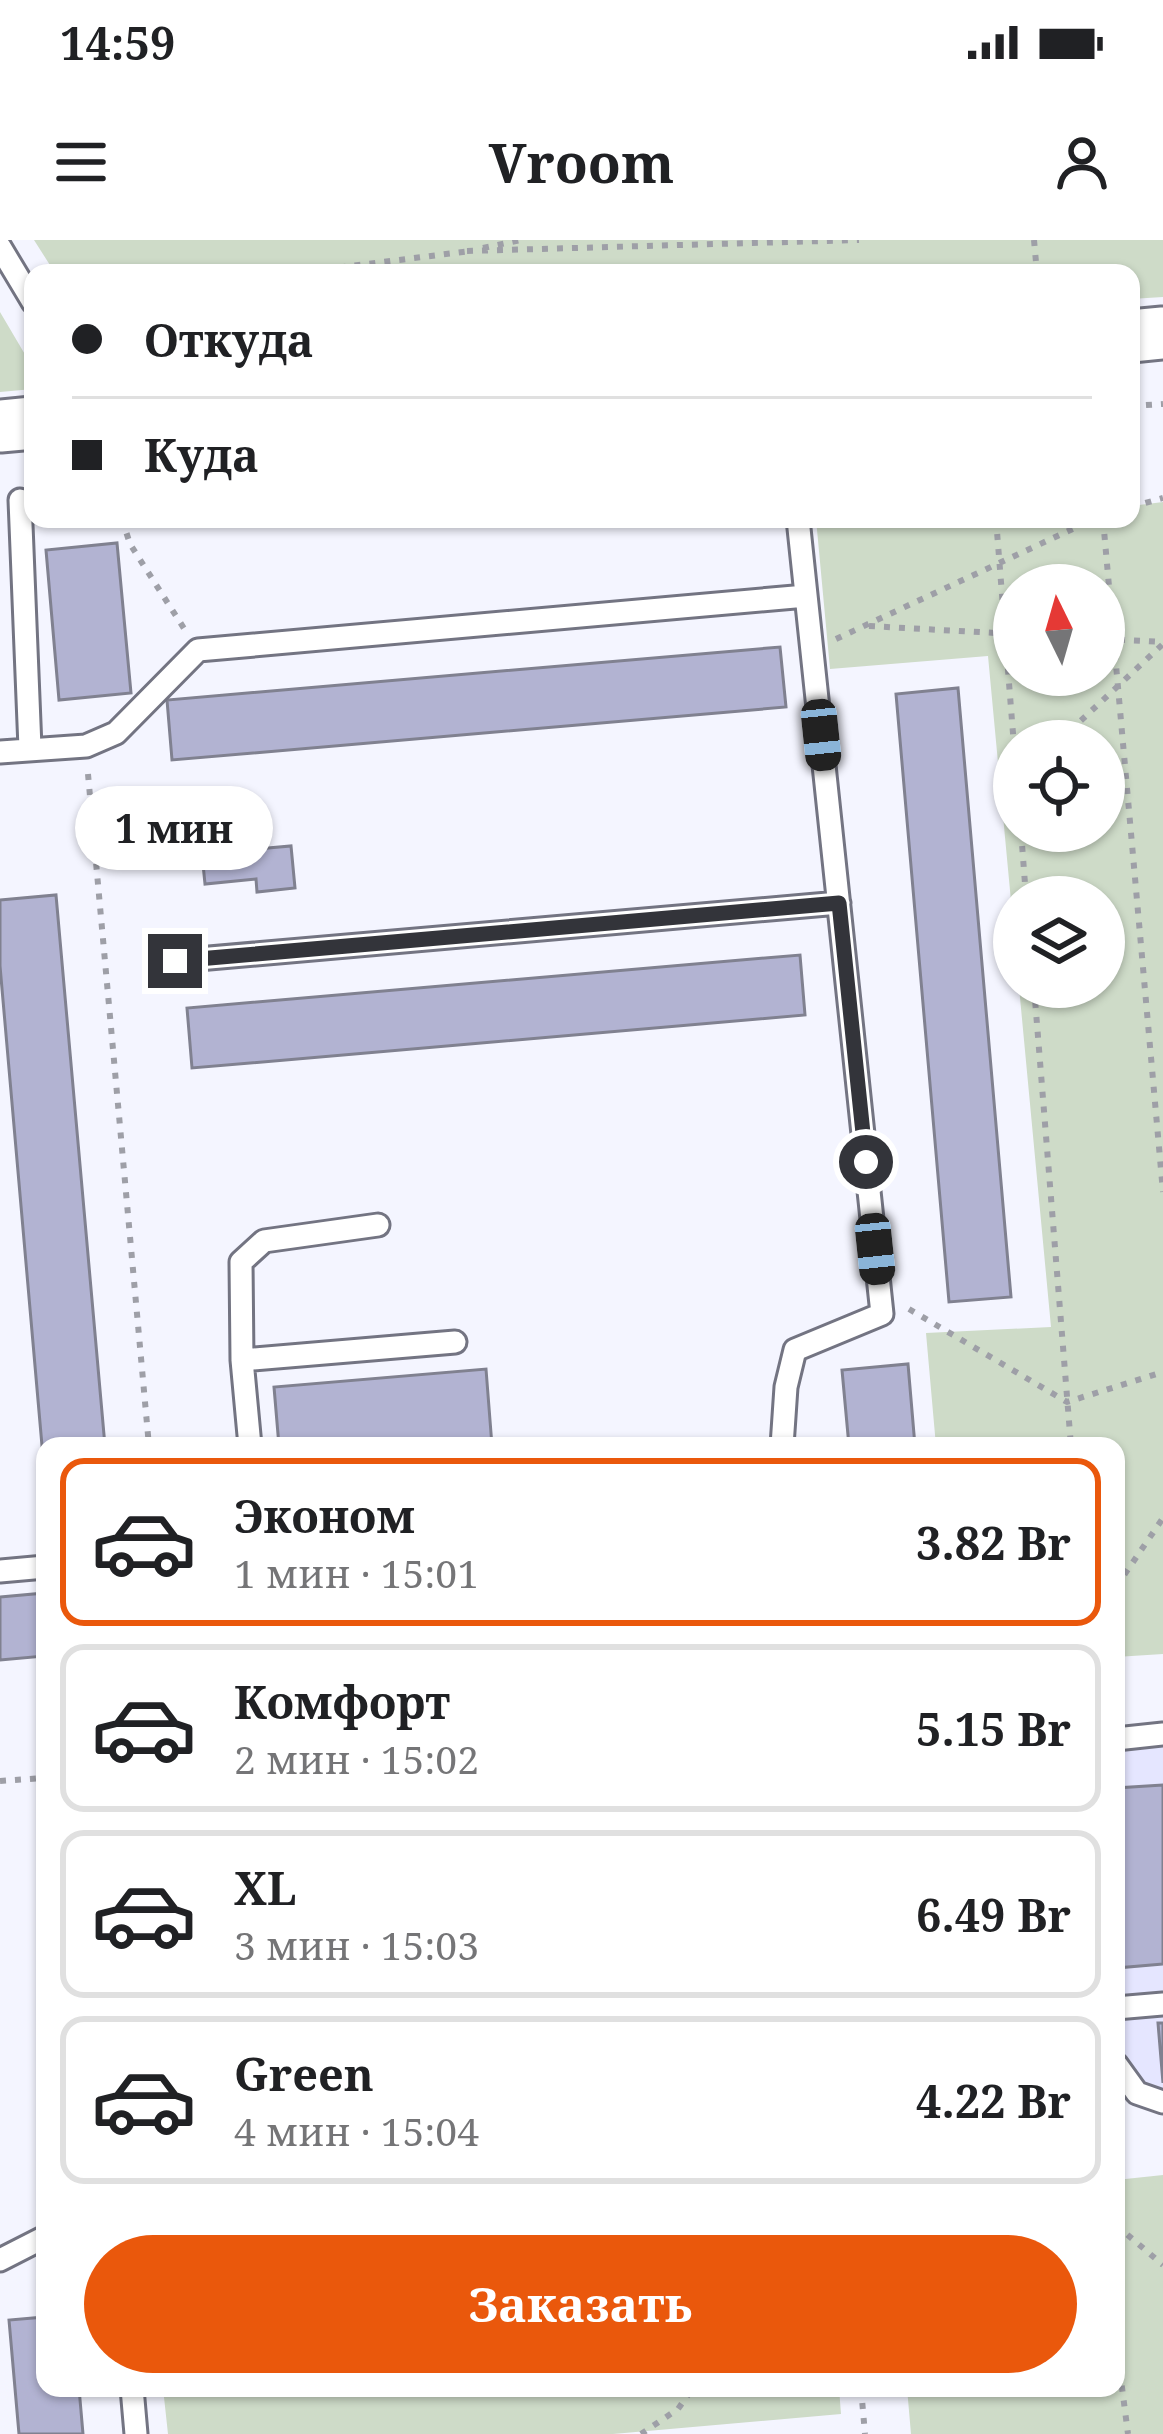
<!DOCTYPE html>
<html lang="ru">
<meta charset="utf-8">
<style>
:root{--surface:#fff;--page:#f6f6f6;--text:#202124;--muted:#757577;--line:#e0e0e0;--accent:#ea580c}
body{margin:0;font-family:"Noto Serif",serif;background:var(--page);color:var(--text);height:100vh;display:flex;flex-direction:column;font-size:45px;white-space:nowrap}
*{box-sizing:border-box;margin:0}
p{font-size:39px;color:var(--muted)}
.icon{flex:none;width:66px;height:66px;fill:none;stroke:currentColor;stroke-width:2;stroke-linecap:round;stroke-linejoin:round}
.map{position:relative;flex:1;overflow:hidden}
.sheet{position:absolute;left:36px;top:1197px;width:1089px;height:960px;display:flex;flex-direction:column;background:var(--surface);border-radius:24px;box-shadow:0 3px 9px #0004}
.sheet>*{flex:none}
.guide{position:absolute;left:24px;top:24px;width:1116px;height:264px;border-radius:24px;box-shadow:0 3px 9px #0004;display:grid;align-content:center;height:264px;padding:0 48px;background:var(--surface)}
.needle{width:78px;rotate:355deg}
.controls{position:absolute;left:993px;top:324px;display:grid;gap:24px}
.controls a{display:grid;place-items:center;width:132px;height:132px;border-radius:50%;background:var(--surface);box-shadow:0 3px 9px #0004;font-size:60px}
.end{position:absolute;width:54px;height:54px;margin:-27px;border:15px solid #33343a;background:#fff;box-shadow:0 0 0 6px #fff}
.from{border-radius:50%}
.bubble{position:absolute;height:84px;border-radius:42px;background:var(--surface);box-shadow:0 3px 9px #0004;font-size:39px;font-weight:700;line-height:84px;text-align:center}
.car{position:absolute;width:36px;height:72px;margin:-36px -18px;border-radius:15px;box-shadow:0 0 9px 3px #0007;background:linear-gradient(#222 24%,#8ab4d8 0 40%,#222 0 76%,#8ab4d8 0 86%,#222 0)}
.guide b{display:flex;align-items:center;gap:42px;height:114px;font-size:45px}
.guide b+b{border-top:3px solid var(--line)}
.guide i{width:30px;height:30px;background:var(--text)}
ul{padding:21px 0 0;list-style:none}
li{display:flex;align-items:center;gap:36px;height:168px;margin:0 24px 18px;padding:0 24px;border:6px solid var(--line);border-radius:24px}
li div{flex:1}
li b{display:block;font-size:45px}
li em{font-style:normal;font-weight:700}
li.current{border-color:var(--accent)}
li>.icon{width:108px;height:108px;stroke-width:1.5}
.action{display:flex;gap:24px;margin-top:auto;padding:24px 48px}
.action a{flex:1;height:138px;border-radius:72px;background:var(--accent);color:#fff;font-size:48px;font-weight:700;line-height:138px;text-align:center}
.status{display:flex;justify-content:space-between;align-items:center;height:84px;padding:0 60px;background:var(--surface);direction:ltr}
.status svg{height:33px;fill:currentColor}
header{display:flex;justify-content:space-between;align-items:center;height:156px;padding:0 48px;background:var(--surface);font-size:54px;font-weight:700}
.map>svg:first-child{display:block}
.built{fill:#e5e6ff}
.green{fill:#cedbc8;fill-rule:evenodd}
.building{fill:#b2b3d2;stroke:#808190;stroke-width:3}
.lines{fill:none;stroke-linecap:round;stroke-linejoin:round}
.service-casing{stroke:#737482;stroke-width:27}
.tertiary-casing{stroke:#737482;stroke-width:57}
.path{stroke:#9e9fa7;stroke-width:6;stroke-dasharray:6 9;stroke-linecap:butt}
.service{stroke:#fff;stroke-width:21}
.tertiary{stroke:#fff;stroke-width:51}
.route{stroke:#33343a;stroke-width:15}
</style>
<div class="status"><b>14:59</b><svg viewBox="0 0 49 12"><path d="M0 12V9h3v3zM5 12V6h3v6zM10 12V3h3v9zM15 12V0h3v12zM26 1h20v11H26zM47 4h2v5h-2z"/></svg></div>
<header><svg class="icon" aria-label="menu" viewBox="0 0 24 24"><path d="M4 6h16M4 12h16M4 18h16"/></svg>Vroom<svg class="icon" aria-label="person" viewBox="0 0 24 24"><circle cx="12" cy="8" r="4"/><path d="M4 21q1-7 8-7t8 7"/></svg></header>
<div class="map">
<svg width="1163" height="2194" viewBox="0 0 1163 2194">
<rect width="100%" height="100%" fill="#f4f5ff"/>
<!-- built -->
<path class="built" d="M1163,1498V1855L1116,1858V1502Z"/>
<!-- green -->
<path class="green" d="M34,0H1163V57L1131,59V33H55Z
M0,72L33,128V149L0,152Z
M1163,262V1414L1116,1417V1206H936L926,1093L1051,1087L1019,747H1104V657H1014V693L988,416L830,429L816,279H1131V266ZM1104,345V435H1014V345ZM1014,501H1104V591H1014Z
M1163,1935V2194H911L907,2148H1116V1940Z
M163,2148H839L841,2174L613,2194H168Z"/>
<!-- building -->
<path class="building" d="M117,303L131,453L59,460L46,310Z
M780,407L786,467L172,520L167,460Z
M958,448L1011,1057L949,1062L896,454Z
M291,606L295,648L257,652L256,639L205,644L202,614Z
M56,655L105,1206H45V1240L0,726V660Z
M800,715L805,775L192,828L187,768Z
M908,1124L915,1206H849L842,1130Z
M486,1129L492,1206H279L274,1147Z
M45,1353V1416L0,1420V1357Z
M1163,1545V1724L1116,1728V1548Z
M1158,1783H1163V1843Z
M45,2077V2148H79L83,2194H19L9,2080Z"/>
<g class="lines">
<!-- service casing -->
<g class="service-casing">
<path id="service" d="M0,7L33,62
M20,260L30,508
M0,512L86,506L116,493L198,410L806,356
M175,721L839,663
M242,1120L455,1102
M250,1206L242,1120L241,1022L264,1001L378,985
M782,1206L786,1147L795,1110L882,1074L798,279
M0,1331L45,1327
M1116,1499L1163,1494
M1116,1768L1163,1764
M1116,1824L1137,1853L1163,1862
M0,2020L45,1997
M132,2148L136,2194"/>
</g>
<!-- tertiary casing -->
<g class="tertiary-casing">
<path id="tertiary" d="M1131,96L1163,93
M0,186L33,183"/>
</g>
<!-- path -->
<path class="path" d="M1034,0L1037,33
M483,8L521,0
M467,11L859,0
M295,33L470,11
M1131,166L1163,164
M1131,267L1163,258
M122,279L130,304L185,390
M996,279L1014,506
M1103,279L1163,952
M869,386L1014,394
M836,399L1094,279
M1104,399L1163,402
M1059,501L1163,404
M88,534L149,1206
M1021,591L1026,657
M1034,747L1071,1206
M909,1069L1067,1162L1163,1132
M1116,1347L1163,1278
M0,1541L45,1538
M1116,1985L1163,2025
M1116,2101L1128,2194
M861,2148L865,2194
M641,2194L678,2169L693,2148"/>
<!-- service -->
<use href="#service" class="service"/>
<!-- tertiary -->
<use href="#tertiary" class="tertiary"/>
</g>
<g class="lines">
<!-- route -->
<path class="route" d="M175,721L839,663L866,922"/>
</g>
</svg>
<div class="controls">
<a><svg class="needle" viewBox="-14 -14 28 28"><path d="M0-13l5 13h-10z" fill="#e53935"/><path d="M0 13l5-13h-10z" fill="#757577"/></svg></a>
<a><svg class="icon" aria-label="locate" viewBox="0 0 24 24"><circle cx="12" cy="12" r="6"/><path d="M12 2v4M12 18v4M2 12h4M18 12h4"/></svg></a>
<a><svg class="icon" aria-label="layers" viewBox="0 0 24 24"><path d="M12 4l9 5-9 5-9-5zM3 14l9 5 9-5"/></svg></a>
</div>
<i class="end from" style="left:866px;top:922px"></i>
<i class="end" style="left:175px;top:721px"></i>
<div class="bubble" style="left:75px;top:546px;width:198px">1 мин</div>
<i class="car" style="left:821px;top:495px;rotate:174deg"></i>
<i class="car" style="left:875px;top:1009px;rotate:174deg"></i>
<div class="guide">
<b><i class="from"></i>Откуда</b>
<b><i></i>Куда</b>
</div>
<section class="sheet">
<ul>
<li class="current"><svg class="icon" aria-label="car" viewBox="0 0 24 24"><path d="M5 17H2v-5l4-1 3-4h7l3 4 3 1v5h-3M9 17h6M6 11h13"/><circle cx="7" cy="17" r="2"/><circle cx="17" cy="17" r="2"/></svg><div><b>Эконом</b><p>1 мин · 15:01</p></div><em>3.82 Br</em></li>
<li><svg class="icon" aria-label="car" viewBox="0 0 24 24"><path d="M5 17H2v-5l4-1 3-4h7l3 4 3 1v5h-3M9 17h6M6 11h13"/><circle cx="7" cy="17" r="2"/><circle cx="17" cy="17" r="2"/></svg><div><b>Комфорт</b><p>2 мин · 15:02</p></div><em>5.15 Br</em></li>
<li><svg class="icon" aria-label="car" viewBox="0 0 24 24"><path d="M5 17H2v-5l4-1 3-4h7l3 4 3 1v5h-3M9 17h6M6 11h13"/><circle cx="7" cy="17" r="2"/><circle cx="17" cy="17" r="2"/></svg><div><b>XL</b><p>3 мин · 15:03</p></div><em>6.49 Br</em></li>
<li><svg class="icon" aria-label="car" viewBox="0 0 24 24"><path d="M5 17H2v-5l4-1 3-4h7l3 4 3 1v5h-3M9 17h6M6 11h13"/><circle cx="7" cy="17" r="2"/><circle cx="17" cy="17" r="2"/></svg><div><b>Green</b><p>4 мин · 15:04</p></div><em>4.22 Br</em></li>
</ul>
<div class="action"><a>Заказать</a></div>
</section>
</div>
